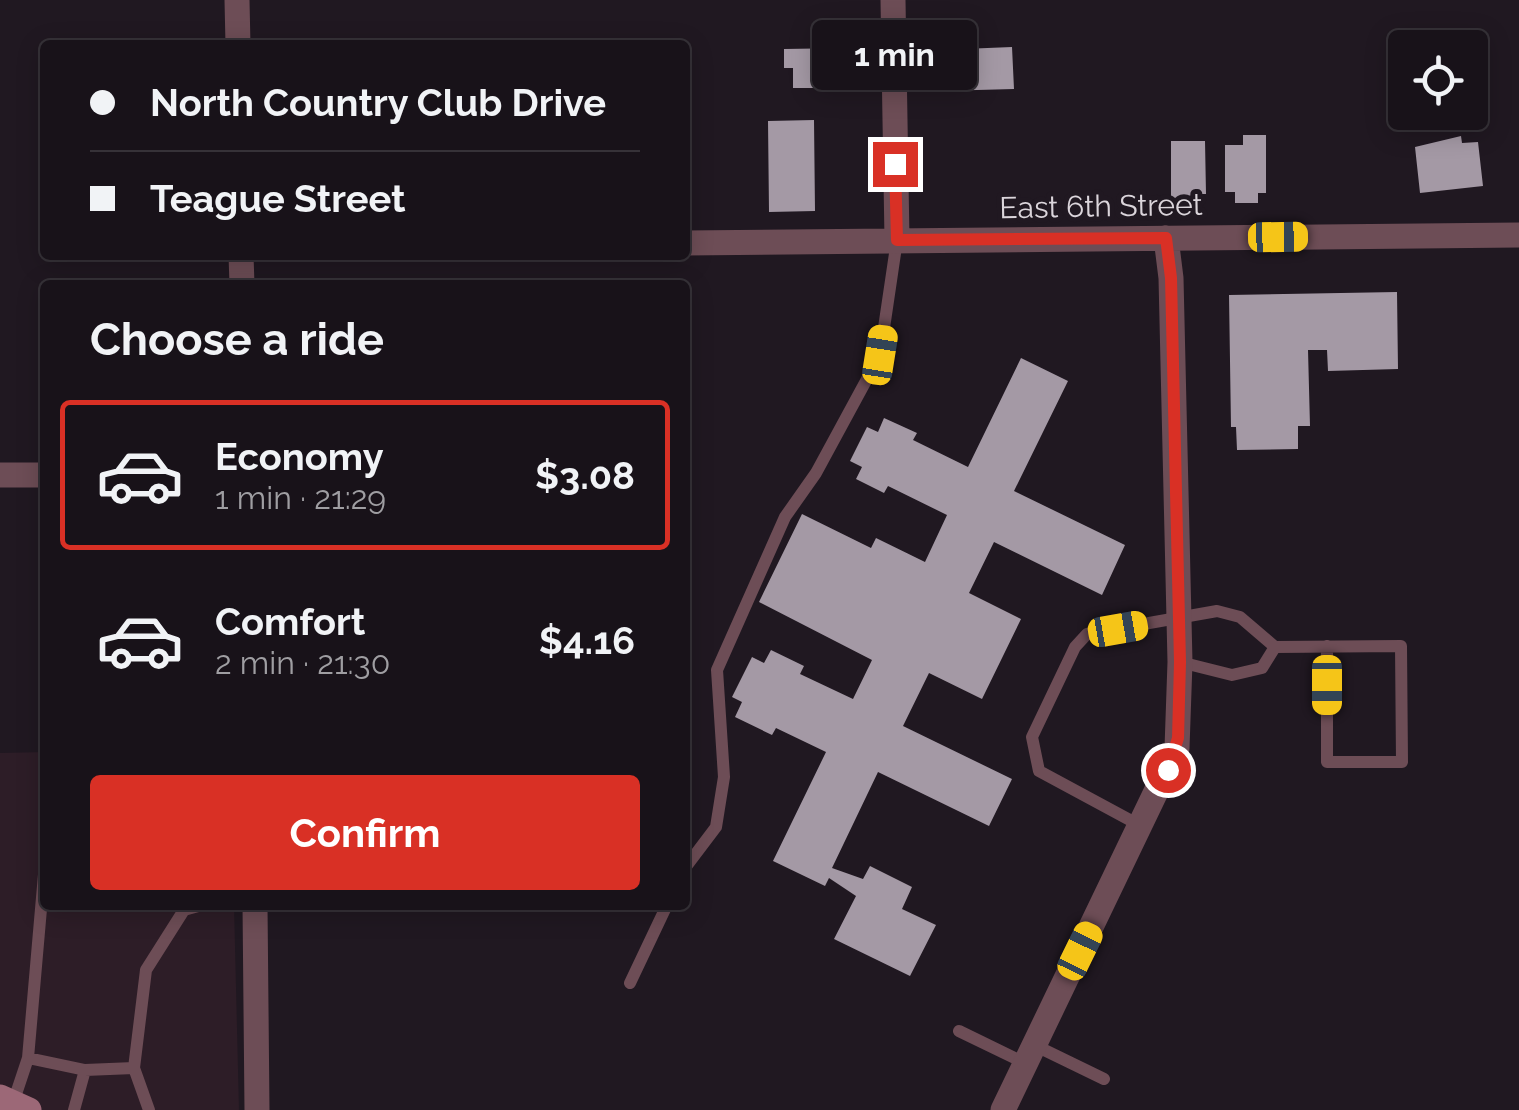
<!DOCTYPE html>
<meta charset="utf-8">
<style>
:root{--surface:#181219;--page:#211b22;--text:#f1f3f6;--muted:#9f9ea2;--line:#363238;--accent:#d93025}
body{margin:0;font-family:Raleway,sans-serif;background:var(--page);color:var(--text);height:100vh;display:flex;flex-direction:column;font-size:38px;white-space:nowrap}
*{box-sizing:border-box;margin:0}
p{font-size:32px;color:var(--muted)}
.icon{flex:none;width:55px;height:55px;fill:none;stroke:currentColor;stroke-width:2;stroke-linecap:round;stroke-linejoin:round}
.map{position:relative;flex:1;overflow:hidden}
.drawer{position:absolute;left:40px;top:280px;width:650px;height:630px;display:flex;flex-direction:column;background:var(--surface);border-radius:10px;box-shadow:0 5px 25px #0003,0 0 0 2px var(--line)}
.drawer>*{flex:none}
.guide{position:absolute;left:40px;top:40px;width:650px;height:220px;border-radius:10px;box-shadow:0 5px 25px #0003,0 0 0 2px var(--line);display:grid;align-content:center;height:220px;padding:0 50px;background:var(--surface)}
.buttons{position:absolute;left:1388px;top:30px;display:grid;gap:20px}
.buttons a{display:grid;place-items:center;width:100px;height:100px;border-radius:10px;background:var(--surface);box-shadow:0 5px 25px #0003,0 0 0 2px var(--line);font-size:50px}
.end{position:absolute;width:45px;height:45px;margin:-22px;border:12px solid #d93025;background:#fff;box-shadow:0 0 0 5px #fff}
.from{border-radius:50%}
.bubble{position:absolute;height:70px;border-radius:10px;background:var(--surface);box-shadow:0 5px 25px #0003,0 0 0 2px var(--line);font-size:32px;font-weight:700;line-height:70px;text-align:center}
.car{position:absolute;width:30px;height:60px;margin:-30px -15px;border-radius:12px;box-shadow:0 0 8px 2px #0007;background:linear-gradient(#f5c518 24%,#345 0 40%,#f5c518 0 76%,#345 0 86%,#f5c518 0)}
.guide b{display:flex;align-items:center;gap:35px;height:95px;font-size:38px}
.guide b+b{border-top:2px solid var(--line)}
.guide i{width:25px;height:25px;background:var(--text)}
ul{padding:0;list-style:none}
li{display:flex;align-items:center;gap:30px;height:150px;margin:0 20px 15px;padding:0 30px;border:5px solid transparent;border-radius:10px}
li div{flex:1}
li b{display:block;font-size:38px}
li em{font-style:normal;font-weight:700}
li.current{border-color:var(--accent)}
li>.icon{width:90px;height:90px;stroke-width:1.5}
h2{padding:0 50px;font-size:45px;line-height:120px}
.primary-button{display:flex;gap:20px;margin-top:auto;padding:20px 50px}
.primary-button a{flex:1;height:115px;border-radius:10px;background:var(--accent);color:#fff;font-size:40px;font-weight:700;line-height:115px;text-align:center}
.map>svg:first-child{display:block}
.commercial{fill:#2d1d27}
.building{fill:#a499a5}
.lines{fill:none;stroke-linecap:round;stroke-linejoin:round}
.lane{stroke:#6d4d56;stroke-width:12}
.street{stroke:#6d4d56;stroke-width:25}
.secondary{stroke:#9c6877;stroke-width:25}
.route{stroke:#d93025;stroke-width:12}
.labels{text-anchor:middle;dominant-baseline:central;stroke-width:10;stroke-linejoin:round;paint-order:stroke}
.street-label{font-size:30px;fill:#dbd5db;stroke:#201821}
</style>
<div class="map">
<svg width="1519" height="1110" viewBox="0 0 1519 1110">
<rect width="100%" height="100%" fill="#201821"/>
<!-- commercial -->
<path class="commercial" d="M45,752V905H234L239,1110H0V753Z"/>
<!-- building -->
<path class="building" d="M1012,47L1014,89L940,91L938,50Z
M846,48V88H793V68H784V49Z
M814,120L815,211L769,212L768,121Z
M1243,135H1266V193H1258V203H1235V192H1225V145H1243Z
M1461,136L1462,143L1478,142L1483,186L1420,193L1415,147Z
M1171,141H1205L1206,194H1196V203H1171Z
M1397,292L1398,369L1328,371L1327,350H1308L1310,426H1298V449L1237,450L1236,427H1231L1229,295Z
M1021,358L1068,381L1014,491L1125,545L1102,595L994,542L969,593L1021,619L982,699L929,673L903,726L1012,779L989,826L878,772L832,868L863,879L870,866L912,887L902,909L936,925L910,976L834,939L856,896L829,878L825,886L773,861L826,752L776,728L772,735L735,717L742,702L732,697L752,657L764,663L771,650L804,666L800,674L853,699L872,660L759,602L802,514L871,548L876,538L925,562L947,515L888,486L884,493L856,479L862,467L850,461L867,427L878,432L884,418L917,433L913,440L968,467Z"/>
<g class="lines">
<!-- lane -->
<path class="lane" d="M1275,647L1401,646L1402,762H1327V646
M1141,826L1039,771L1032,737L1075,647L1087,634L1217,611L1240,617L1275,647L1262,668L1232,675L1180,662
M685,868L716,827L724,777L717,670L785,517L816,473L880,355L897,240
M630,983L667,905
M959,1031L1025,1063
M1034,1045L1104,1079
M28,1058L85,1070L134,1068
M13,1103L28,1058L45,863
M74,1110L85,1070
M149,1110L134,1068L146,970L184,910L202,905"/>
<!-- street -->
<path class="street" d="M237,0L238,45
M893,0L897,240
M685,243L1519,235
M241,255L242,285
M0,475H45
M255,905L257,1110
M1003,1110L1177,748L1180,662L1171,278L1166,238"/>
<!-- secondary -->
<path class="secondary" d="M0,1097L29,1110"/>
</g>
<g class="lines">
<!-- route -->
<path class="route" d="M895,164L897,240L1166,238L1171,278L1180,662L1178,738L1168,770"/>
</g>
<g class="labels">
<!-- street labels -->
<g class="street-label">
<text transform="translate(1101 206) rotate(-1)">East 6th Street</text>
</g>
</g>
</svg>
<div class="buttons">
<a><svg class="icon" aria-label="locate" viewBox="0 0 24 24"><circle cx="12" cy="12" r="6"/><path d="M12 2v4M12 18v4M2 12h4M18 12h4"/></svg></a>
</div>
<i class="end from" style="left:1168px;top:770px"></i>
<i class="end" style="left:895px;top:164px"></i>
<div class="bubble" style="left:812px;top:20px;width:165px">1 min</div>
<i class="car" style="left:1278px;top:237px;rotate:89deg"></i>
<i class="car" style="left:880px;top:355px;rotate:9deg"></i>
<i class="car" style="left:1118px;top:629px;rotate:80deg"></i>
<i class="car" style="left:1327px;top:685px;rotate:180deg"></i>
<i class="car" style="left:1080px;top:951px;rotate:26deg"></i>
<div class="guide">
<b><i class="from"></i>North Country Club Drive</b>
<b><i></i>Teague Street</b>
</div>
<section class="drawer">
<h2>Choose a ride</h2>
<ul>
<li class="current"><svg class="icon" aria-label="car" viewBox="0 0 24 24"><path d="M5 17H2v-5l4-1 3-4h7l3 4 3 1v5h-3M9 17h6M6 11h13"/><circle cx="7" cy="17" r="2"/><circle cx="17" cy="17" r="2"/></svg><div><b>Economy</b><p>1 min · 21:29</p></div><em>$3.08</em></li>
<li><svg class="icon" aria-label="car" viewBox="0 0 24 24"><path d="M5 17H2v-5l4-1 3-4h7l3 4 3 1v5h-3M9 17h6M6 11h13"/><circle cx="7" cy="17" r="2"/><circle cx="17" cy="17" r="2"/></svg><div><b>Comfort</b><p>2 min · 21:30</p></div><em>$4.16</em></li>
</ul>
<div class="primary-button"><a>Confirm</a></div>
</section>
</div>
